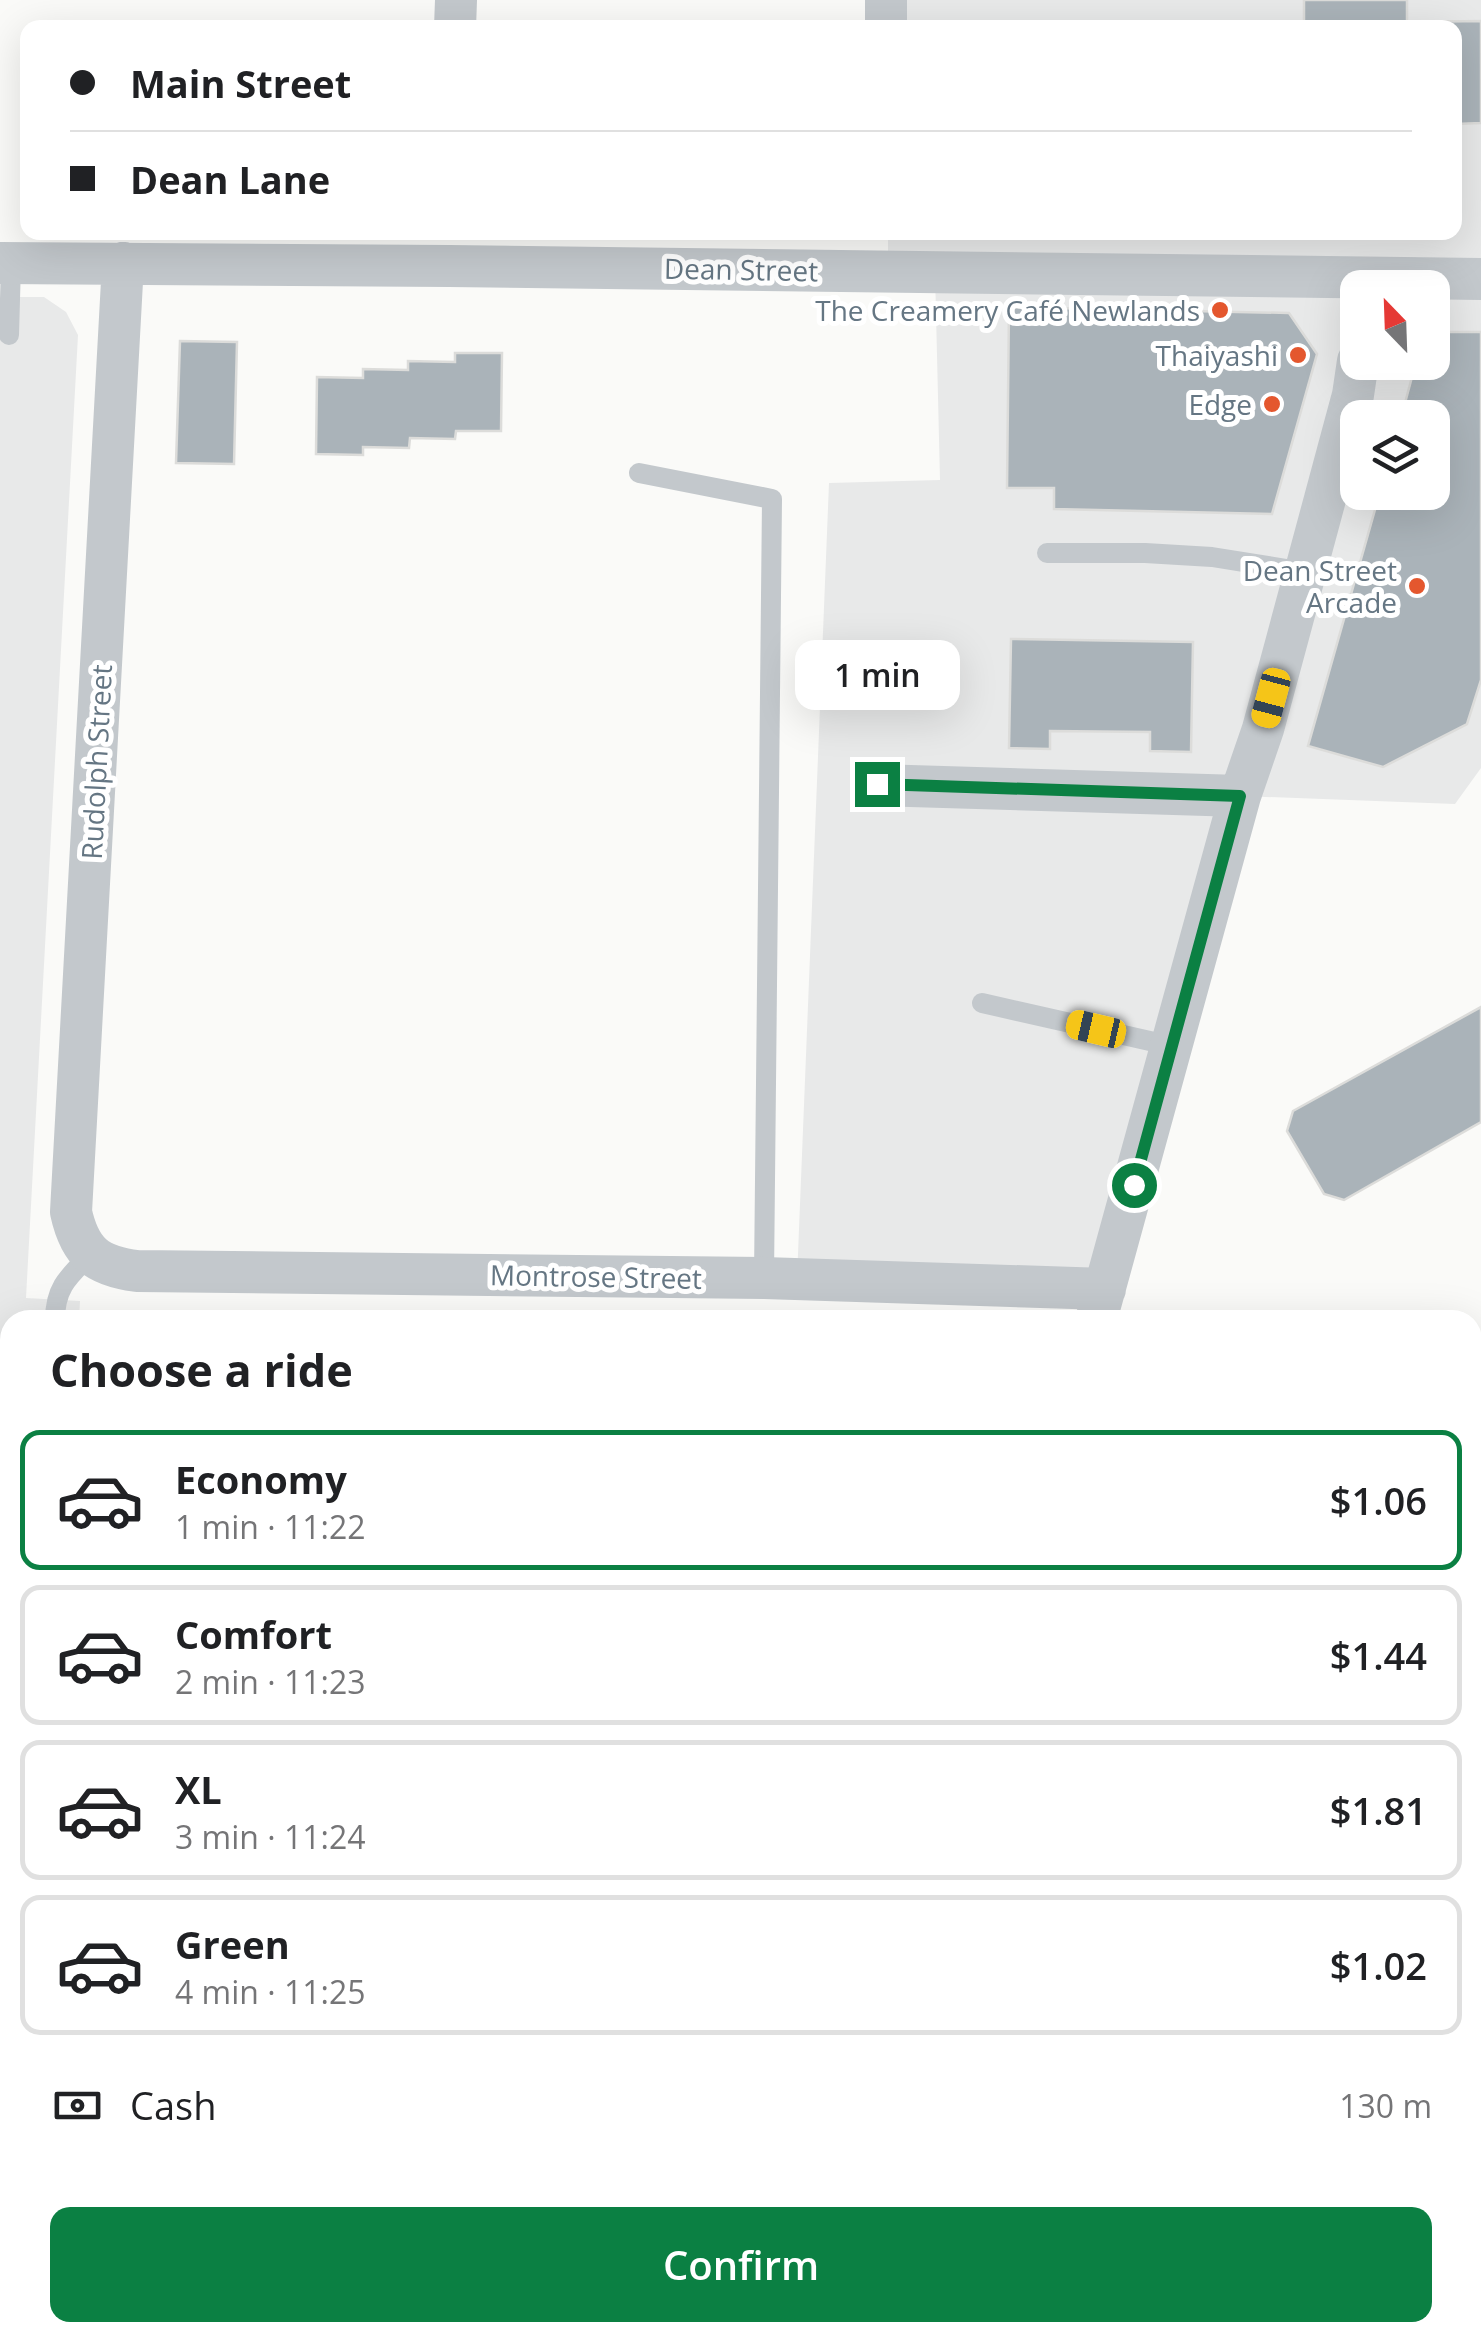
<!DOCTYPE html>
<meta charset="utf-8">
<style>
:root{--surface:#fff;--page:#f6f6f6;--text:#202124;--muted:#757577;--line:#e0e0e0;--accent:#0b8043}
body{margin:0;font-family:"Open Sans",sans-serif;background:var(--page);color:var(--text);height:100vh;display:flex;flex-direction:column;font-size:38px;white-space:nowrap}
*{box-sizing:border-box;margin:0}
p{font-size:32px;color:var(--muted)}
.icon{flex:none;width:55px;height:55px;fill:none;stroke:currentColor;stroke-width:2;stroke-linecap:round;stroke-linejoin:round}
.map{position:relative;flex:1;overflow:hidden}
.details{position:absolute;left:0px;top:1310px;width:1482px;height:1032px;display:flex;flex-direction:column;background:var(--surface);border-radius:30px 30px 0 0;box-shadow:0 10px 40px #0002}
.details>*{flex:none}
.guide{position:absolute;left:20px;top:20px;width:1442px;height:220px;border-radius:20px;box-shadow:0 10px 40px #0002;display:grid;align-content:center;height:220px;padding:0 50px;background:var(--surface)}
.needle{width:65px;rotate:337deg}
.buttons{position:absolute;left:1340px;top:270px;display:grid;gap:20px}
.buttons a{display:grid;place-items:center;width:110px;height:110px;border-radius:20px;background:var(--surface);box-shadow:0 10px 40px #0002;font-size:50px}
.end{position:absolute;width:45px;height:45px;margin:-22px;border:12px solid #0b8043;background:#fff;box-shadow:0 0 0 5px #fff}
.from{border-radius:50%}
.bubble{position:absolute;height:70px;border-radius:20px;background:var(--surface);box-shadow:0 10px 40px #0002;font-size:32px;font-weight:600;line-height:70px;text-align:center}
.car{position:absolute;width:30px;height:60px;margin:-30px -15px;border-radius:12px;box-shadow:0 0 8px 2px #0007;background:linear-gradient(#f5c518 24%,#345 0 40%,#f5c518 0 76%,#345 0 86%,#f5c518 0)}
.guide b{display:flex;align-items:center;gap:35px;height:95px;font-size:38px}
.guide b+b{border-top:2px solid var(--line)}
.guide i{width:25px;height:25px;background:var(--text)}
ul{padding:0;list-style:none}
li{display:flex;align-items:center;gap:30px;height:140px;margin:0 20px 15px;padding:0 30px;border:5px solid var(--line);border-radius:20px}
li div{flex:1}
li b{display:block;font-size:38px}
li em{font-style:normal;font-weight:600}
li.on{border-color:var(--accent)}
li>.icon{width:90px;height:90px;stroke-width:1.5}
h2{padding:0 50px;font-size:45px;line-height:120px}
.pay{display:flex;align-items:center;gap:25px;height:110px;padding:0 50px;font-size:38px}
.pay p{margin-inline-start:auto}
.cta{display:flex;gap:20px;margin-top:auto;padding:20px 50px}
.cta a{flex:1;height:115px;border-radius:20px;background:var(--accent);color:#fff;font-size:40px;font-weight:600;line-height:115px;text-align:center}
.map>svg:first-child{display:block}
.built{fill:#e8e9e9;fill-rule:evenodd}
.green{fill:#dadfd7}
.water{fill:#bbc7cb}
.lines{fill:none;stroke-linecap:round;stroke-linejoin:round}
.stream{stroke:#bbc7cb;stroke-width:12}
.building{fill:#aab3b9;stroke:#dcdcda;stroke-width:2.5}
.path{stroke:#bbbfc2;stroke-width:6;stroke-dasharray:5 5;stroke-linecap:butt}
.service{stroke:#c3c8cc;stroke-width:20}
.minor{stroke:#c3c8cc;stroke-width:42}
.route{stroke:#0b8043;stroke-width:12}
.poi-dot{fill:#e4572e;stroke:#fff;stroke-width:4}
.labels{text-anchor:middle;dominant-baseline:central;stroke-width:10;stroke-linejoin:round;paint-order:stroke}
.street-label{font-size:28px;fill:#657683;stroke:#fff}
.poi-label{font-size:28px;fill:#657683;stroke:#fff;text-anchor:end}
</style>
<div class="map">
<svg width="1481" height="2341" viewBox="0 0 1481 2341">
<rect width="100%" height="100%" fill="#fafaf8"/>
<!-- built -->
<path class="built" d="M886,0H1481V768L1455,804L1240,796L1105,1289L797,1279L829,483L940,480L935,272L888,271V233L1455,232V28H886ZM1358,288H1432V362H1358ZM1358,418H1432V492H1358Z
M0,297H44L66,312L78,335L26,1298L80,1301L79,1320H10V2332L765,2333L763,2341H0Z"/>
<!-- green -->
<path class="green" d="M0,1773H10V2140L0,2139Z
M421,2332H494L554,2341H418Z
M60,2333L285,2332V2333L284,2341H59Z"/>
<!-- water -->
<path class="water" d="M0,1810H10V1874H0Z
M0,1911L10,1912V2113H0Z"/>
<g class="lines">
<!-- stream -->
<path class="stream" d="M1472,1665L1481,1630
M1198,2341L1204,2332"/>
</g>
<!-- building -->
<path class="building" d="M1304,0H1407V22L1481,21V123L1455,124V28H1304Z
M1009,307L1289,313L1317,354L1272,514L1054,509V488H1007Z
M1437,332H1481V680L1467,724L1383,767L1308,746L1380,492H1432V418H1401L1416,362H1432V336Z
M180,341L237,342L234,464L176,463Z
M455,353H502L501,431H456L455,439L410,438L409,448L363,447V455L316,454L317,377L363,378V369L408,370V361L455,362Z
M1011,639L1193,642L1191,752L1150,751V732L1050,731V749L1009,748Z
M1481,1007V1122L1344,1200L1324,1194L1287,1131L1293,1111Z"/>
<g class="lines">
<!-- path -->
<path class="path" d="M0,1753L6,1763
M1472,1792L1481,1757"/>
<!-- service -->
<path class="service" d="M9,335L11,264
M639,473L772,499L764,1278
M1047,553H1145L1212,557L1305,572
M982,1003L1172,1046
M55,1320C55,1288 68,1277 90,1255"/>
<!-- minor -->
<path class="minor" d="M886,0V28
M455,28L456,0
M0,263L449,266L1481,279
M123,263L71,1212C80,1253 97,1266 137,1271L764,1278L1105,1289
M877,785L1240,796
M1096,1320L1240,796L1263,729L1353,395L1358,361
M1472,2134L1481,2137
M0,2168L10,2170
M806,2341L808,2332"/>
</g>
<g class="lines">
<!-- route -->
<path class="route" d="M877,784L1240,796L1134,1185"/>
</g>
<!-- markers -->
<g class="poi-dot">
<circle cx="1220" cy="310" r="10"/>
<circle cx="1298" cy="355" r="10"/>
<circle cx="1272" cy="404" r="10"/>
<circle cx="1417" cy="586" r="10"/>
</g>
<g class="labels">
<!-- street labels -->
<g class="street-label">
<text transform="translate(741 269) rotate(1)">Dean Street</text>
<text transform="translate(96 762) rotate(-87)">Rudolph Street</text>
<text transform="translate(596 1276) rotate(1)">Montrose Street</text>
</g>
<!-- poi labels -->
<g class="poi-label">
<text x="1200" y="310">The Creamery Café Newlands</text>
<text x="1278" y="355">Thaiyashi</text>
<text x="1252" y="404">Edge</text>
<text x="1397" y="570">Dean Street<tspan x="1397" dy="32">Arcade</tspan></text>
</g>
</g>
</svg>
<div class="buttons">
<a><svg class="needle" viewBox="-14 -14 28 28"><path d="M0-13l5 13h-10z" fill="#e53935"/><path d="M0 13l5-13h-10z" fill="#757577"/></svg></a>
<a><svg class="icon" aria-label="layers" viewBox="0 0 24 24"><path d="M12 4l9 5-9 5-9-5zM3 14l9 5 9-5"/></svg></a>
</div>
<i class="end from" style="left:1134px;top:1185px"></i>
<i class="end" style="left:877px;top:784px"></i>
<div class="bubble" style="left:795px;top:640px;width:165px">1 min</div>
<i class="car" style="left:1271px;top:698px;rotate:195deg"></i>
<i class="car" style="left:1096px;top:1029px;rotate:283deg"></i>
<div class="guide">
<b><i class="from"></i>Main Street</b>
<b><i></i>Dean Lane</b>
</div>
<section class="details">
<h2>Choose a ride</h2>
<ul>
<li class="on"><svg class="icon" aria-label="car" viewBox="0 0 24 24"><path d="M5 17H2v-5l4-1 3-4h7l3 4 3 1v5h-3M9 17h6M6 11h13"/><circle cx="7" cy="17" r="2"/><circle cx="17" cy="17" r="2"/></svg><div><b>Economy</b><p>1 min · 11:22</p></div><em>$1.06</em></li>
<li><svg class="icon" aria-label="car" viewBox="0 0 24 24"><path d="M5 17H2v-5l4-1 3-4h7l3 4 3 1v5h-3M9 17h6M6 11h13"/><circle cx="7" cy="17" r="2"/><circle cx="17" cy="17" r="2"/></svg><div><b>Comfort</b><p>2 min · 11:23</p></div><em>$1.44</em></li>
<li><svg class="icon" aria-label="car" viewBox="0 0 24 24"><path d="M5 17H2v-5l4-1 3-4h7l3 4 3 1v5h-3M9 17h6M6 11h13"/><circle cx="7" cy="17" r="2"/><circle cx="17" cy="17" r="2"/></svg><div><b>XL</b><p>3 min · 11:24</p></div><em>$1.81</em></li>
<li><svg class="icon" aria-label="car" viewBox="0 0 24 24"><path d="M5 17H2v-5l4-1 3-4h7l3 4 3 1v5h-3M9 17h6M6 11h13"/><circle cx="7" cy="17" r="2"/><circle cx="17" cy="17" r="2"/></svg><div><b>Green</b><p>4 min · 11:25</p></div><em>$1.02</em></li>
</ul>
<div class="pay"><svg class="icon" aria-label="cash" viewBox="0 0 24 24"><path d="M3 7h18v10H3z"/><circle cx="12" cy="12" r="2"/></svg>Cash<p>130 m</p></div>
<div class="cta"><a>Confirm</a></div>
</section>
</div>
